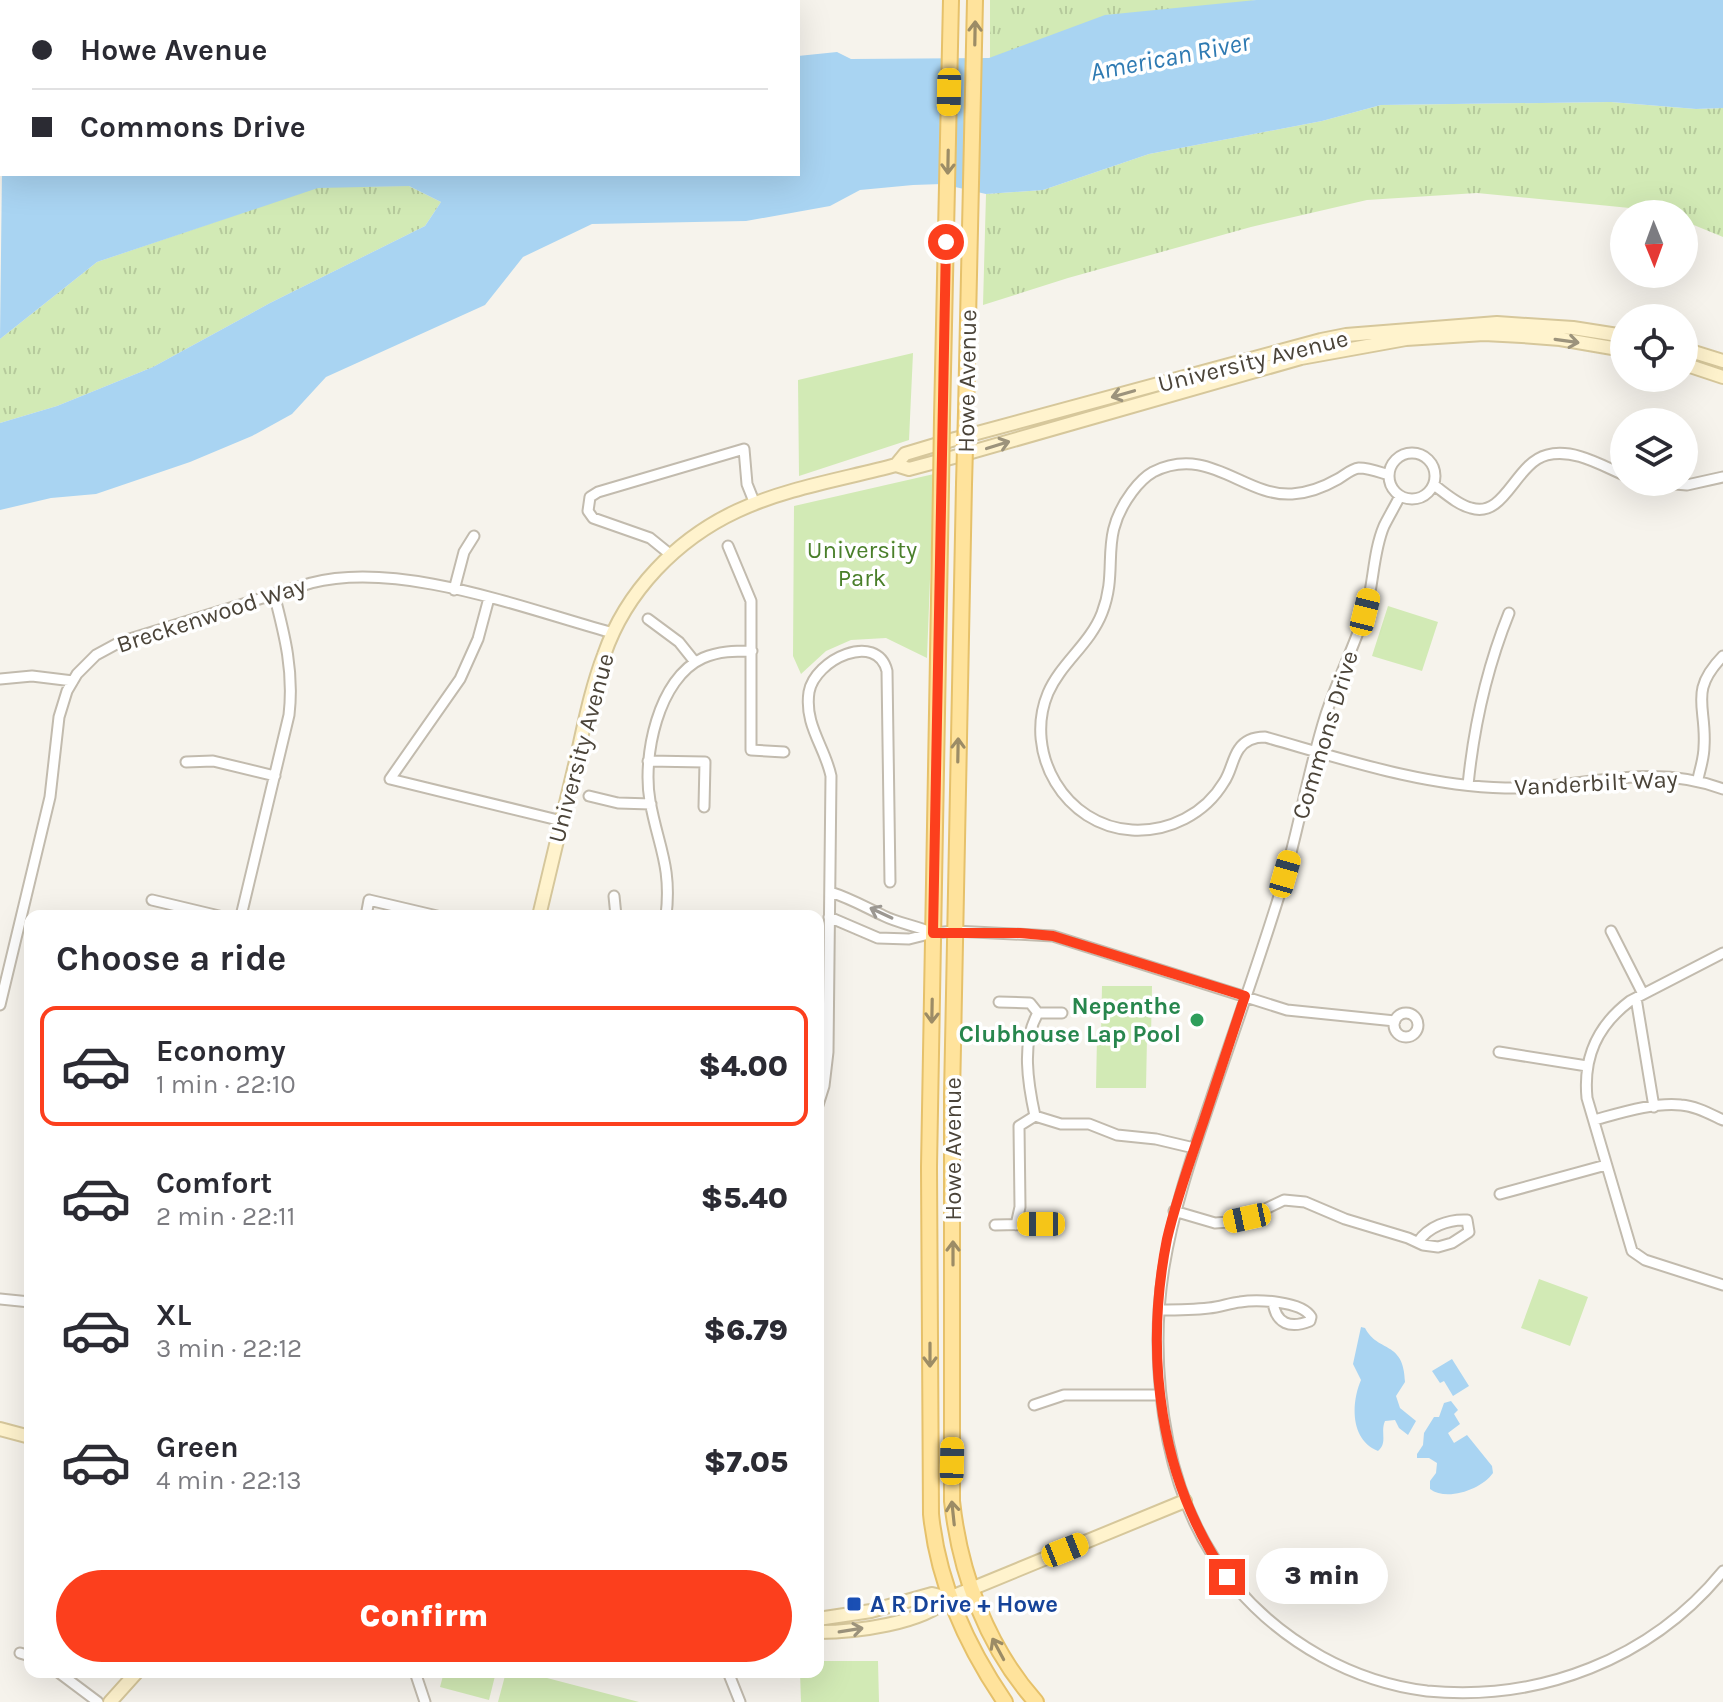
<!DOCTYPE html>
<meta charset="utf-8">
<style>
:root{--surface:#fff;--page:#f7f7f7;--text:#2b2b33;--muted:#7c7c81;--line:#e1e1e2;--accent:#fc3f1d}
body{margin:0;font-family:Karla,sans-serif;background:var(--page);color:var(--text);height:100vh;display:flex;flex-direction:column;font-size:30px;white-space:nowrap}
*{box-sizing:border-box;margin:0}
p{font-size:26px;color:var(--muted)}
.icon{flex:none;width:44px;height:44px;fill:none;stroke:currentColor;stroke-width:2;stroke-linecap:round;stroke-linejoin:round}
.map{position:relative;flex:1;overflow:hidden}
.side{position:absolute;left:24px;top:910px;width:800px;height:768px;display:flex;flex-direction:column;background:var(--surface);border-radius:16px;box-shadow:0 8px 32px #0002}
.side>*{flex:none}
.guide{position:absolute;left:0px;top:0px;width:800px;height:176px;box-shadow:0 8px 32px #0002;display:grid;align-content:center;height:176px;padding:0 32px;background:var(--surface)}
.needle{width:52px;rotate:179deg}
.controls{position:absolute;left:1610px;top:200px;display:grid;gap:16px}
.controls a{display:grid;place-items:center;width:88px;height:88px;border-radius:50%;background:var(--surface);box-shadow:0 8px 32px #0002;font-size:40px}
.end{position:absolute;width:36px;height:36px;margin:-18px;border:10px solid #fc3f1d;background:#fff;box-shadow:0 0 0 4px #fff}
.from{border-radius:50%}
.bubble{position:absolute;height:56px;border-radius:28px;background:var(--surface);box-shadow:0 8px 32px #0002;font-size:26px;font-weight:800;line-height:56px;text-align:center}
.car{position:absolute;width:24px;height:48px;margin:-24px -12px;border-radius:10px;box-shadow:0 0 6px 2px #0007;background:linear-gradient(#f5c518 24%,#345 0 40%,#f5c518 0 76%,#345 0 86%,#f5c518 0)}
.guide b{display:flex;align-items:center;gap:28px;height:76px;font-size:30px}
.guide b+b{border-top:2px solid var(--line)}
.guide i{width:20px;height:20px;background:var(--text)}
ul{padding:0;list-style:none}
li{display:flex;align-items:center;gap:24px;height:120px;margin:0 16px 12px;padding:0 16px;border:4px solid transparent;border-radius:16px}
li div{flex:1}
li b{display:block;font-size:30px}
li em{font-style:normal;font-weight:800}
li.current{border-color:var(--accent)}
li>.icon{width:72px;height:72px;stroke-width:1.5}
h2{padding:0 32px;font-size:36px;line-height:96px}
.action{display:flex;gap:16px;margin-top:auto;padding:16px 32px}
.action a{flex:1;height:92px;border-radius:48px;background:var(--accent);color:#fff;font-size:32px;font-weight:800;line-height:92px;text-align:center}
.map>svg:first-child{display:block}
.grass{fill:url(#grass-tufts)}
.park{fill:#d2eab5}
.water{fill:#a9d4f2}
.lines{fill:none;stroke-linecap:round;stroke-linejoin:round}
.street-casing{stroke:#c2bbae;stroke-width:13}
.secondary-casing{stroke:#d6c79b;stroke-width:16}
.primary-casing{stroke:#e6c16a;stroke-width:18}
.street{stroke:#fff;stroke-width:9}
.secondary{stroke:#fff3cd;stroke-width:12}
.primary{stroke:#ffe39c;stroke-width:14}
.primary-bridge-casing{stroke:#e6c16a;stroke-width:18;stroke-linecap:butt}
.primary-bridge{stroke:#ffe39c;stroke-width:14}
.oneway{stroke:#9c8c66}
.oneway2{stroke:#9c937c}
.oneway3{stroke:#9c9892}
.route{stroke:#fc3f1d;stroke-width:10}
.leisure-dot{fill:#2e9e5b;stroke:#fff;stroke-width:3}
.transit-dot{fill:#1a4fb4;stroke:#fff;stroke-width:3}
.labels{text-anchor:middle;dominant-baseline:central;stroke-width:7;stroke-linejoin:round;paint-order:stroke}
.street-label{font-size:24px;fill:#4b4439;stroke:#fff}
.park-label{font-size:24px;fill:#4a7f2a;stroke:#fff}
.leisure-label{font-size:24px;font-weight:bold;fill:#27864d;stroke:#fff;text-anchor:end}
.transit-label{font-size:24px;font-weight:bold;fill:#164399;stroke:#fff;text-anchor:start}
.water-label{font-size:26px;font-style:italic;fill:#2e7ab2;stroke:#fff}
</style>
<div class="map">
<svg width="1723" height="1702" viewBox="0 0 1723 1702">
<defs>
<pattern id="grass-tufts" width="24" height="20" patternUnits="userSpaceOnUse" patternTransform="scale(2)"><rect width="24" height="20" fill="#d2eab5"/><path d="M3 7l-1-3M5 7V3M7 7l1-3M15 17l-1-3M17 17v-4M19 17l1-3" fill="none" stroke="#b6ca9c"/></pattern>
</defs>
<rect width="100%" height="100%" fill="#f6f3ec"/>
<!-- grass -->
<path class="grass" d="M990,0H1256L990,58Z
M1611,102L1696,109L1723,108V237L1684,221V214H1667L1660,211L1477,193L1367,200L1251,227L1068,278L983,305L986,194L1043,190L1149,154L1322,121L1381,105Z
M409,186L441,202L425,226L270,303L153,367L57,406L0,423V339L97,262L318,187Z"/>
<!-- park -->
<path class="park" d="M913,353L909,440L799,476L798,380Z
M934,474L927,658L886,638L851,640L826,651L801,674L793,656L794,506Z
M1388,606L1438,622L1422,671L1372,656Z
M1102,986H1152L1151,1037L1147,1038L1146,1088H1096L1097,1037L1101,1036Z
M1539,1279L1588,1297L1570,1346L1521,1328Z
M818,1661H878L879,1702H801L800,1672H818Z
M444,1672H496L489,1700L440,1687Z
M506,1672H524L639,1702H498Z"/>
<!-- water -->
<path class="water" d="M1256,0H1723V108L1696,109L1611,102L1381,105L1322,121L1149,154L1043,190L986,194L942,184L913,185L860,190L830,206L746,221L592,224L523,257L485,305L326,377L292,414L252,436L190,462L96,494L51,498L0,510V423L57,406L153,367L270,303L425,226L441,202L409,186L318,188L97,262L0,339L2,170V174H798V56L837,52L851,59L989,58L1105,15Z
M1361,1327L1365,1328C1378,1353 1404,1340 1405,1382L1396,1396L1400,1408L1416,1421L1408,1435L1399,1428L1395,1420L1385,1421C1380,1432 1388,1443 1378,1451C1350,1440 1351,1403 1361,1380L1353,1364Z
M1452,1359L1469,1386L1453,1396L1444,1381L1440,1383L1432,1371Z
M1451,1401L1458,1410L1454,1414L1460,1424L1448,1433L1454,1443L1467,1435L1492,1466L1493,1473C1482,1489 1447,1502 1430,1489V1481L1436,1473L1437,1463L1429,1458H1417V1454L1423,1445L1424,1433L1434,1417H1439L1444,1403Z"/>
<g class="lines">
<!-- street casing -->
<g class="street-casing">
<path id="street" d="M534,2L540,0
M1389 476a23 23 0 1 1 46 0a23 23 0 1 1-46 0Z
M1389,475C1379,472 1369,468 1359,468C1351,469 1345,475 1338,479C1324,487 1309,493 1292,494C1244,497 1209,444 1153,472C1144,477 1138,484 1132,492C1097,539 1120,566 1102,613C1090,644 1061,663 1048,693C1023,753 1065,826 1132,830C1169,832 1205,814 1224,782C1231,772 1232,759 1239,749C1245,740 1255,737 1265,737C1343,759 1423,786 1505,788C1582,789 1648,761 1723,789
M1652,482L1687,485L1723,477
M1434,485C1445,493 1458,505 1471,508C1505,519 1515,463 1547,455C1573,448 1601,465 1624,475
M1400,496C1395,506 1389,516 1384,526C1373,552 1374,582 1366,610C1355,645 1338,678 1326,714C1307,773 1298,836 1279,896C1258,964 1234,1031 1211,1099C1169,1222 1142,1310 1168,1441C1179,1495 1200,1545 1236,1587C1284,1643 1353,1682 1427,1691C1540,1702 1651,1659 1723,1571
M728,546L751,601V750L784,752
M671,555L650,538L593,518L588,511L590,497L598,492L744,449L747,484L755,504
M454,590L464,552L474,536
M489,598L478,639L460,679L390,779L562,821
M648,619L679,642L695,662
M0,679L32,676L73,681
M648,761L705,762L704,807
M186,762L213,761L275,776
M1698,779C1700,769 1704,758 1704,747C1707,706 1688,692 1723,656
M1468,785C1474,725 1486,670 1509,613
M589,796L618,803L651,804
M830,892C850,898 865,907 884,916C898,923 917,926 933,933
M614,896L616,916
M152,900L219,916
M241,916L289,715C294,672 285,636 274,594
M366,916L369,900L437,916
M666,916C672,866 658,846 650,801C642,757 658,678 703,658C719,651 735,651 752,651
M829,917L878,938L909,939L933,933L955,931L1053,936L1287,1010L1395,1021
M1611,931L1643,994
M1723,953L1630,1001C1597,1026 1583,1057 1587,1098L1632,1251L1645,1260L1723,1285
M1636,998L1654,1107
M999,1002L1030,1003L1038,1013
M0,1005L50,797L59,717L67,691L77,674L96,655L120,642L311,583C400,560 525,609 613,633
M1062,1013H1038C1021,1042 1028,1084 1035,1116L1061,1124H1089L1117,1135L1156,1139L1194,1148
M1394 1025a12 12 0 1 1 24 0a12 12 0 1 1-24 0Z
M1499,1052L1587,1066
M818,1105L824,1086L828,1052L831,776C825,747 804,725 809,692C815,659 877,631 887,671L890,882
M1594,1120C1620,1113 1654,1102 1681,1105C1696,1106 1710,1114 1723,1120
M1500,1194L1606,1165
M1174,1211L1215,1223L1229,1222L1247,1218L1284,1200L1305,1202L1345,1219L1408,1238L1423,1245L1438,1247L1452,1243L1469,1232L1467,1220C1448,1219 1428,1227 1418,1242
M995,1225L1041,1224
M1016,1225L1020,1207L1019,1126L1035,1116
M0,1299L30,1302
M1159,1310C1176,1310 1192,1310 1209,1308C1220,1307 1230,1303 1240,1302C1257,1299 1302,1301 1311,1317L1310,1321C1290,1329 1276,1324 1273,1302
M1034,1405L1064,1395H1161
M20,1653L30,1656
M58,1672L98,1702
M415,1672L425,1702
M728,1672L740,1702"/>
</g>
<!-- secondary casing -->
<g class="secondary-casing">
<path id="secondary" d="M1684,349L1723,361
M1684,364L1723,377
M896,465L905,454L955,439L1321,340L1346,335L1497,323L1573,328L1624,336
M539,916C551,864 564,813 576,761C584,726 591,689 604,655C626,591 677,539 737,511C786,488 844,479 896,465L909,469L954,457L1301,358L1406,339L1484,334L1522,336L1560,339L1624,350
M0,1429L30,1437
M818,1619L871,1611L932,1594L949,1598
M818,1632C855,1632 922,1624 949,1598L1185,1501
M110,1702L137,1672"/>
</g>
<!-- primary casing -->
<g class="primary-casing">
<path id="primary" d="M966,412L975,0
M942,418L951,0
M964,484L952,1096V1501C960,1574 987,1647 1036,1702
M941,486L929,1167L931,1514C938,1584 966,1645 1005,1702"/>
</g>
<!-- street -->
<use href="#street" class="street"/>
<!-- secondary -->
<use href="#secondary" class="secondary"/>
<!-- primary -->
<use href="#primary" class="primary"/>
<!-- primary-bridge casing -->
<g class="primary-bridge-casing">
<path id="primary-bridge" d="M964,484L966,412
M941,486L942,418"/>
</g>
<!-- primary-bridge -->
<use href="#primary-bridge" class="primary-bridge"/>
</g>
<!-- one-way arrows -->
<defs><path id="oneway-shaft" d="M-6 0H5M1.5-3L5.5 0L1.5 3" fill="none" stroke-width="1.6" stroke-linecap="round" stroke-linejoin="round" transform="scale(2)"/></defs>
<g class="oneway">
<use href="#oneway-shaft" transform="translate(975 33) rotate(-89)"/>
<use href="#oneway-shaft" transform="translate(948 162) rotate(91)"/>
<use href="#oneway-shaft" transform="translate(958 750) rotate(-89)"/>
<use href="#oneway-shaft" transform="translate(932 1011) rotate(91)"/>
<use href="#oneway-shaft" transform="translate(953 1253) rotate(-90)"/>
<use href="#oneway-shaft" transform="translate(930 1355) rotate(90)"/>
<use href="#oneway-shaft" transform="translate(953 1513) rotate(-96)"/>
<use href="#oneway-shaft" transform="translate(998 1649) rotate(-118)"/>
</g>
<g class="oneway2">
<use href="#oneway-shaft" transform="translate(1567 341) rotate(8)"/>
<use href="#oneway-shaft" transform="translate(1123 394) rotate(164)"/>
<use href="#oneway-shaft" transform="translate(998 445) rotate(-17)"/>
<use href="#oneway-shaft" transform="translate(851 1630) rotate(-9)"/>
</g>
<use class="oneway3" href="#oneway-shaft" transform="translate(881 913) rotate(-155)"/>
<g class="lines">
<!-- route -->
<path class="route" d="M946,242L933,933H1020L1053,936L1245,996C1231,1039 1217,1081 1203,1123C1190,1161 1176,1200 1167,1239C1144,1355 1159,1479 1227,1577"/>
</g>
<!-- markers -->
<circle class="leisure-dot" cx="1197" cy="1020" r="8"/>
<rect class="transit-dot" x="846" y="1596" width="16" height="16" rx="4"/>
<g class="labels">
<!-- street labels -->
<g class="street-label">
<text transform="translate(1253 361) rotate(-14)">University Avenue</text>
<text transform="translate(967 381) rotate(-89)">Howe Avenue</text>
<text transform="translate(211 615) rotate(-18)">Breckenwood Way</text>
<text transform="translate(1325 735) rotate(-73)">Commons Drive</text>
<text transform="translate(581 748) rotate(-75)">University Avenue</text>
<text transform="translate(1596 783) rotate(-3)">Vanderbilt Way</text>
<text transform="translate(953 1149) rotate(-90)">Howe Avenue</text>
</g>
<!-- park labels -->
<g class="park-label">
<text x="862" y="550">University<tspan x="862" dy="28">Park</tspan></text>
</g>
<!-- leisure labels -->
<g class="leisure-label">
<text x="1181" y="1006">Nepenthe<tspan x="1181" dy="28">Clubhouse Lap Pool</tspan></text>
</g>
<!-- transit labels -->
<g class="transit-label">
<text x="870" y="1604">A R Drive + Howe</text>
</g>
<!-- water labels -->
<g class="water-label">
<text transform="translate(1170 57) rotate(-11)">American River</text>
</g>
</g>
</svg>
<div class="controls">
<a><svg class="needle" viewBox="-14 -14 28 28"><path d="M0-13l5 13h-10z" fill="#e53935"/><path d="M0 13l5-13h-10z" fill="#7c7c81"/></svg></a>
<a><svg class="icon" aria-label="locate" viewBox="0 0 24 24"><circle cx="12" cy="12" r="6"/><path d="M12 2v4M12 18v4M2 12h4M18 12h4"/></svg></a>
<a><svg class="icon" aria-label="layers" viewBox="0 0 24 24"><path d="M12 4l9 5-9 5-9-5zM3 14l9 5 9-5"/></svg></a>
</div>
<i class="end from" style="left:946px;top:242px"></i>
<i class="end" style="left:1227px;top:1577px"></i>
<div class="bubble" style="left:1256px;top:1548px;width:132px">3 min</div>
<i class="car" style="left:949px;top:92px;rotate:181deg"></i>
<i class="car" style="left:1365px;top:612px;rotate:14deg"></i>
<i class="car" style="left:1285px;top:874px;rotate:16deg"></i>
<i class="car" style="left:1247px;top:1218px;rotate:258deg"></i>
<i class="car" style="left:1041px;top:1224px;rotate:270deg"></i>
<i class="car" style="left:952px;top:1461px;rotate:1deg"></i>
<i class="car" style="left:1065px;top:1550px;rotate:68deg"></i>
<div class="guide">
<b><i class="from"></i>Howe Avenue</b>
<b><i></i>Commons Drive</b>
</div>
<section class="side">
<h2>Choose a ride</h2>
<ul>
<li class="current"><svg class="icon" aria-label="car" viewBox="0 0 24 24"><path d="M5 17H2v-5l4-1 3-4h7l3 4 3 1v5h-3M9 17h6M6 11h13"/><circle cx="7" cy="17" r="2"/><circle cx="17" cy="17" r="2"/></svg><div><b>Economy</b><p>1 min · 22:10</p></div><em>$4.00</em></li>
<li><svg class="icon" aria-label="car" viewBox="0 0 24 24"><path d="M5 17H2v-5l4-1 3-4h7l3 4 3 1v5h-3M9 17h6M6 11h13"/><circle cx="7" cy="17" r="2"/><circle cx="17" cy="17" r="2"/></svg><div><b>Comfort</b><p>2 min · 22:11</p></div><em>$5.40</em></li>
<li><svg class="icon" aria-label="car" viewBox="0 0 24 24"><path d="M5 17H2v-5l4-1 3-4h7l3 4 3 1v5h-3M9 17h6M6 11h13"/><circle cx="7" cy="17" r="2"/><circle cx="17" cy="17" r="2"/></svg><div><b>XL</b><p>3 min · 22:12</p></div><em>$6.79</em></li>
<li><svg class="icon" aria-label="car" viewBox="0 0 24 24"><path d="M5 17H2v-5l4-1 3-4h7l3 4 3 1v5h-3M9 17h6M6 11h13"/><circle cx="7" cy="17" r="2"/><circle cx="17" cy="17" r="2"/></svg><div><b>Green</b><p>4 min · 22:13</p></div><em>$7.05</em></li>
</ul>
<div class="action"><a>Confirm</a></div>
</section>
</div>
